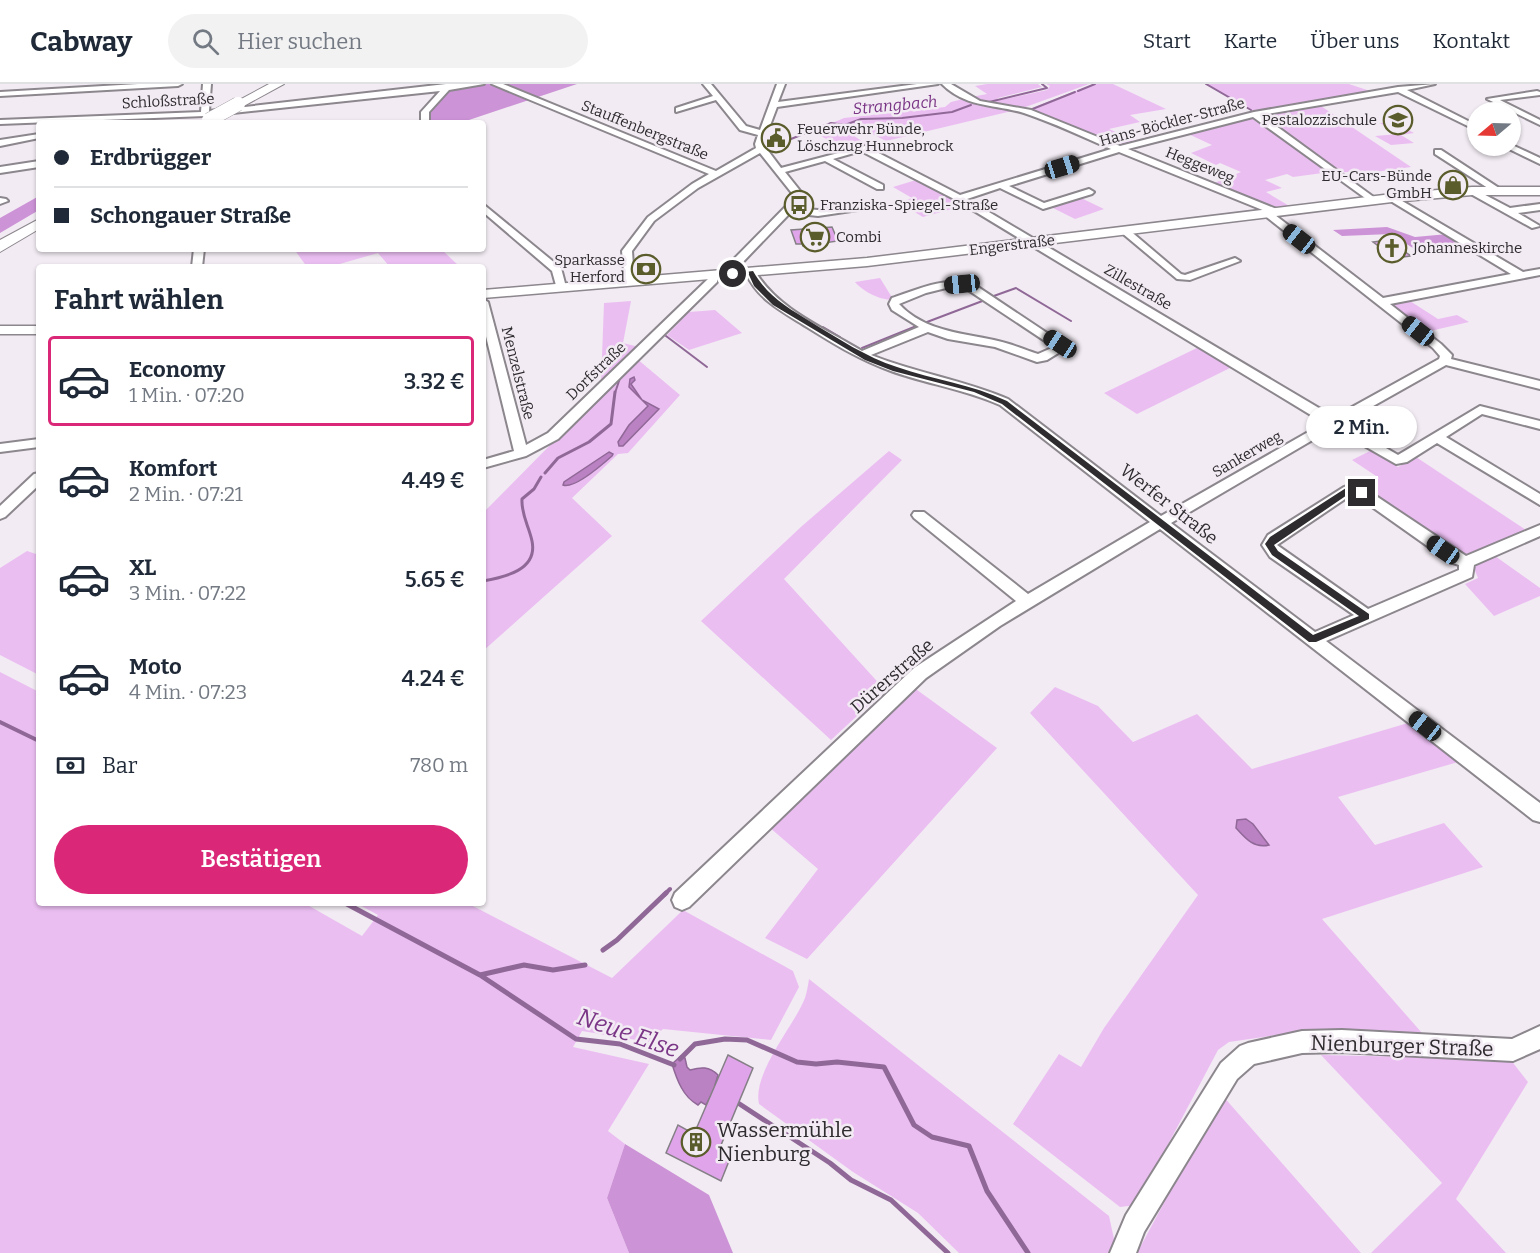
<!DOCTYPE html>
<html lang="de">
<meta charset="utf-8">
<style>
:root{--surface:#fff;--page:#f2f2f3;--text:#1f2937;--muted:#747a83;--line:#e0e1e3;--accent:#db2777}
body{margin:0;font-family:Bitter,serif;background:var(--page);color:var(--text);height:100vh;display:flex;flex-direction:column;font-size:22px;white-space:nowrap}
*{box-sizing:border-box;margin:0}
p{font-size:20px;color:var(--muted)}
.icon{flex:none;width:33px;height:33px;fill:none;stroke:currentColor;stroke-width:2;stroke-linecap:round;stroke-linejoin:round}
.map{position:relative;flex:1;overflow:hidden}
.details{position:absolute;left:36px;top:180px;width:450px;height:642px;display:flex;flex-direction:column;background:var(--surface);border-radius:6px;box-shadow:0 2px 4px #0004}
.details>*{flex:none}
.banner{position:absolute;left:36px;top:36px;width:450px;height:132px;border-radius:6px;box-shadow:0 2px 4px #0004;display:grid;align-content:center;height:132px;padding:0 18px;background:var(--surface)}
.needle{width:39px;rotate:251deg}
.fabs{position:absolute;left:1467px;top:18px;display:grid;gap:12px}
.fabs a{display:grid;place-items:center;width:54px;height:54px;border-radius:50%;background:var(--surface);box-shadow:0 2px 4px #0004;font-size:30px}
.end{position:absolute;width:27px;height:27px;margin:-14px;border:8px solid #2f2c2f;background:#fff;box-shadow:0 0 0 3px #fff}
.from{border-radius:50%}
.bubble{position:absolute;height:42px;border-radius:21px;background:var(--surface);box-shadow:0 2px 4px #0004;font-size:20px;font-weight:600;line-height:42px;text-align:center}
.car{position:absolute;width:18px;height:36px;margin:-18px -9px;border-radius:8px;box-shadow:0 0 4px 2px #0007;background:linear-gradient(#222 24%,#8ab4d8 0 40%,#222 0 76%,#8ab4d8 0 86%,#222 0)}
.banner b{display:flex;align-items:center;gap:21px;height:57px;font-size:22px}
.banner b+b{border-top:2px solid var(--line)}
.banner i{width:15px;height:15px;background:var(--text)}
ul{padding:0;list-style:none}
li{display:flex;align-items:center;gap:18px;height:90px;margin:0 12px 9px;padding:0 6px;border:3px solid transparent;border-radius:6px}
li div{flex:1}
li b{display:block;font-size:22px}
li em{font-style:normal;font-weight:600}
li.current{border-color:var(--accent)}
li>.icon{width:54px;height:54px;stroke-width:1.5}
h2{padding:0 18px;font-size:27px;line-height:72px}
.pay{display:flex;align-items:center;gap:15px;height:66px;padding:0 18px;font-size:22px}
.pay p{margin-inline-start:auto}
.primary-button{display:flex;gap:12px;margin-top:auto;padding:12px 18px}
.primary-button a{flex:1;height:69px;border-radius:36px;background:var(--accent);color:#fff;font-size:24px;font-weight:600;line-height:69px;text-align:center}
header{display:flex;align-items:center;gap:36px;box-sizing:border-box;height:84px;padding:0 30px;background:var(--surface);border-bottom:2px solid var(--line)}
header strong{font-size:28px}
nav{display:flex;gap:33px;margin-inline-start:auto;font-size:21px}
.search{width:420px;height:54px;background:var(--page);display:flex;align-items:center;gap:15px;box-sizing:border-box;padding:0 21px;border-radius:33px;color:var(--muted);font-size:22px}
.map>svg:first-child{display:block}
.green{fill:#ebbef2}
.forest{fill:#cd93d7}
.water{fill:#ba81c3;stroke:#906897;stroke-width:1.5}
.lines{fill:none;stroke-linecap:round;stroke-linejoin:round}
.stream-far3{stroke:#906897;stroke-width:2}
.stream-far2{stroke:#906897;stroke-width:3}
.stream-far1{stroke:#906897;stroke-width:4}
.stream{stroke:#906897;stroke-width:5}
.building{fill:#dfa4e9;stroke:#857f86;stroke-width:1.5}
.minor-casing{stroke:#8c868d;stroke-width:4}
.major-casing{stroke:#8c868d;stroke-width:3}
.highway-casing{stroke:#8c868d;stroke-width:2}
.minor{fill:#fff;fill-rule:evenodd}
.major{fill:#fff;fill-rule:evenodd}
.highway{fill:#fff;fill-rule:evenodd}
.highway-bridge-casing{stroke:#8c868d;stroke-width:15;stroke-linecap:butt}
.highway-bridge{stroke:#fff;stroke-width:14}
.route{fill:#2f2c2f}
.labels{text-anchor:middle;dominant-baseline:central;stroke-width:5;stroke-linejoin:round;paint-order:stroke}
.far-street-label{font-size:15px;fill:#2f2c2f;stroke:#f2ebf3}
.far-poi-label{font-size:15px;fill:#2f2c2f;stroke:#f2ebf3;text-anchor:start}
.far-water-label{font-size:16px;font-style:italic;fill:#7a3586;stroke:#f2ebf3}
.street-label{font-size:18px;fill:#2f2c2f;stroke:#f2ebf3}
.near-street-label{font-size:21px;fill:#2f2c2f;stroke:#f2ebf3}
.near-poi-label{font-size:21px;fill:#2f2c2f;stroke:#f2ebf3;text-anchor:start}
.near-water-label{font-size:24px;font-style:italic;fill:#7a3586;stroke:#f2ebf3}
</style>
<header>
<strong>Cabway</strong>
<div class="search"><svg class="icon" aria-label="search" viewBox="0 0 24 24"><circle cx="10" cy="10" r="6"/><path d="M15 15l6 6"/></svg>Hier suchen</div>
<nav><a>Start</a><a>Karte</a><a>Über uns</a><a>Kontakt</a></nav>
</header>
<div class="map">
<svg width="1540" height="1169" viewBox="0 0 1540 1169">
<rect width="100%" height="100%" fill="#f2ebf3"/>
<!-- green -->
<path class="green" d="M987,0H1038L1042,3L998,14L996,17L1047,6L1050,2L1046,0H1089L1020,25L982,21L966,14L987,10L975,2Z
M1093,0H1113L1166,25L1130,31L1140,38L1109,45L1138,58L1119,62L1027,26Z
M1205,0H1349L1373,8L1254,28Z
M963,15L985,23L1016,26L886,57L860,44L848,48L868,61L848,66L809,46V40H830L844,34L945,23L951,18Z
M1318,20L1411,83L1361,90L1356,87L1338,89L1259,31Z
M1253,32L1330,88L1293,93L1287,90L1265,96L1282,104L1266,108L1291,123L1276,125L1212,100L1241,88L1220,79L1216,81L1191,69L1212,61L1184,48Z
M1393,38L1414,49L1401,51L1414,59L1391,61L1375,52L1398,50L1380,39Z
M916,96L966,121L923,133L899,119L912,114L893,103Z
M1079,113L1104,125L1075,135L1051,123Z
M294,165H441L460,183H390L378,169L329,183H307Z
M880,194L893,215C883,218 862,207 855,198Z
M631,217L623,259L639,263L601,299L604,219Z
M1410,217L1438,235L1457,231L1469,238L1426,248L1390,220Z
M715,226L742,249L689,266L667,251L689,228Z
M1201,262L1234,282L1137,330L1104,309Z
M636,274L680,311L628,369L618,370L572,414L612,452L483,567V429Z
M1372,366L1398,383L1416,373L1526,446L1467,470L1451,467L1361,405L1379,394L1352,376Z
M889,367L902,376L784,495L885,606L831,656L701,537L802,442Z
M27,467L39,471V591L0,571V484Z
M1495,472L1540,504V512L1494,532L1465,500L1478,494L1473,482Z
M0,588L39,608V819H304L362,852L378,831L356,819H467L612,894L683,826L793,887L799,903L771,956L663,945L649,958L582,947L573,963L649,980L608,1047L625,1060L607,1114L629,1169H0Z
M913,603L997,664L807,875L765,854L818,785L769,743Z
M1055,603L1098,622L1133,658L1197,630L1252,685L1408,639L1458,678L1338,713L1375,761L1444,739L1483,783L1322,835L1422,949L1373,951L1312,946L1229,958L1218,966L1136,1121L1120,1123L1013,1040L1059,970L1081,983L1104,944L1198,811L1030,629Z
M809,895L1109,1132L1116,1164L1112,1169H959L918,1129L853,1088L759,1020C752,989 794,942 805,914C807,908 808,901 809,895Z
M1321,971L1510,975L1528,998L1456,1115L1506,1169H1371L1442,1099Z
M1222,1011L1361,1169H1137Z"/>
<!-- forest -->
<path class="forest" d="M453,0H577L460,39H429L430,29Z
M39,112V126L0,149V134Z
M1387,143L1415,153L1448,150L1468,162L1419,168L1391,150L1342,152L1333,146Z
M625,1060L709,1111L733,1169H629L607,1114Z"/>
<!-- water -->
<path class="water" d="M634,293L635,296L631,300L642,316L659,325L623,362H619L618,358L629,341L648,322L629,303L630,295Z
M609,368L613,370L612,372C603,380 574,405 563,401L564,398Z
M1246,735L1253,740L1269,761C1254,765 1245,754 1236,744L1237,736Z
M681,972L685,974L687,983L690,986C701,983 709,982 718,991L715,1001L731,1010L710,1013L706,1021L701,1018L698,1021C683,1013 677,996 672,980Z"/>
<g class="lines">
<!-- stream-far3 -->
<path class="stream-far3" d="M1206,0L1251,26
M1078,7L1095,0
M985,19L1047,4L1042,0
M1033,28L1030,26L1075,8
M1104,56L1119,61
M786,57L831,39L845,41L861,35L902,34L952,28L971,21
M991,213L1016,204L1071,237
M927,238L985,216
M823,243L840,253
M666,252L707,283
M844,256L859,265
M862,264L919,241
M615,309L620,294"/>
<!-- stream-far2 -->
<path class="stream-far2" d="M545,389L558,374L589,358L611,340L615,308
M483,497C505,493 538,486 532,457C529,442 521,431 522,415L534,405L541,393"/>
<!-- stream-far1 -->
<path class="stream-far1" d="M0,638L39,657
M664,811L670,805"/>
<!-- stream -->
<path class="stream" d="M345,819L480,891L576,955L620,960L674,981
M603,866L617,856L666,809
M480,891L524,881L553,886L585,881
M680,975L695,960L725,955L747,956L797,978L816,980L837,978L884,983L914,1041L932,1053L969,1062L987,1107L1028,1169
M735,1017L830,1079L851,1096L891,1116L948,1169"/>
</g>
<!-- building -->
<path class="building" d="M832,143L838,157L803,162L802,160H796L791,146Z
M1388,156L1411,172L1395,174L1373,158Z
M650,176L653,189L640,190L638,177Z
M728,971L753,984L719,1066L731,1072L721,1097L666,1069L678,1041L694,1050Z"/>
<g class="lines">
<!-- minor casing -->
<g class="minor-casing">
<path id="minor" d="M138,0H182L178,2L0,12V8Z
M203,0H211L209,27L446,0H484L449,6L429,28V39H421V28L440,7L205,32L0,40V36L201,28Z
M492,0H503L716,87L756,64L755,60L758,51L740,46L716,16L676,28V24L713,12L703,0H711L746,42L760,46L777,0H785L778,18L917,0H938L777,23L763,60L781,84L865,62L960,111L1111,65C1083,53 1054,39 1024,29C994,20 966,24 942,0H951L980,17L1031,26L1120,62L1254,28L1398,3L1435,0L1407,6L1478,42V47L1398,8L1261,31L1375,114L1377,116L1372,119L1253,33L1128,65L1279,126V130L1275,131L1383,214L1511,190L1389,116L1387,114L1392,111L1523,188L1540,185V191L1390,220L1441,260L1452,271L1451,275L1540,297V305L1446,281L1343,339L1398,371L1480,322L1540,337V345L1482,330L1446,353L1540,410V421L1437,359L1407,378L1396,380L1333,344L1171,439L1315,548L1354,531L1270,473L1262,461L1268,451L1344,403L1349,401L1367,406L1466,472L1540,441V452L1474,481L1472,493L1326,557L1540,719V738L1533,736L1160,445L1000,542L926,594L689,823L682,826L675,823L672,816L675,809L914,584L1016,517L914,434L912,431L914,428H924L1028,510L1150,438L1000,321C964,305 927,300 891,287C859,276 831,258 802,240C779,226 757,214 746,189L747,187H755C777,225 824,244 862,267L919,243L892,226L889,220L892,214C918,205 944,193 972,199L1068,263L1047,276L1037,278L995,263L948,255L928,248L871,271C916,289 964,296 1008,315L1161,432L1324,339L956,116L861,67L833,75L883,101V105H877L825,77L785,88L805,113L795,124L818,126L875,118L880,121L878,123L818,132L790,129L741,180L737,192H729L728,190L732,177L795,113L760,69L698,104L654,137L632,167L634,197L629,200L625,199L622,167L648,133L692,100L709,90ZM1119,68L1265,127L1264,131L1433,264L1440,272L1439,275L1334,333L967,115L1000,104L1043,125L1092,110L1094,108L1089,105L1044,119L1009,102ZM950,203L965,204L1054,263L1038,270C1025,266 1012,260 998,257C964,249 925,248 899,220L926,209ZM1351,411L1358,413L1450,478L1459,481V486L1368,525L1277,461Z
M1537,7L1540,8V11L1500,16L1540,36V41L1487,15Z
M39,50V54L0,62V56Z
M1510,60L1540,74V80L1507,64L1506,62Z
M1435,66H1441L1502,106L1494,108L1435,70Z
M39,77V83L0,89V83Z
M1472,104L1510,124L1540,120V126L1518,129L1540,142L1532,144L1469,109V105Z
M0,114L6,115L8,117L0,120Z
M483,120L561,184L566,203L565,205H557L552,187L483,128Z
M1122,145H1128L1181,190L1185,191L1235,174L1240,177L1190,196L1177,195L1122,149Z
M194,165H204L202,183H192Z
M713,188L718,191L717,198L558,355L526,372L483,384V376L514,367L483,240V215L488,218L526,361L548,349L708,195L709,189Z
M39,355V363L0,368V360Z
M39,389V401L5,433L0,435V422L34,390Z
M1540,942V965L1513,977L1342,968L1302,969L1254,980L1237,995L1144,1148L1136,1169H1110L1126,1131L1221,979L1240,962L1248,959L1302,947L1342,946L1512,955Z"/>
</g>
<!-- major casing -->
<g class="major-casing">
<path id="major" d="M1472,103H1540V111H1472L1392,118L867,182L483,214V206L867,174L1392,110Z
M0,242H39V250H0Z"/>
</g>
<!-- highway casing -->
<g class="highway-casing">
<path id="highway" d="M269,0H284L242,23H234L232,20Z
M39,135V145L0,168V156Z"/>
</g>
<!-- minor -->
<use href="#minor" class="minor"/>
<!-- major -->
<use href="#major" class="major"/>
<!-- highway -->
<use href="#highway" class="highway"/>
<!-- highway-bridge casing -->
<g class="highway-bridge-casing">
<path id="highway-bridge" d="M209,36L238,20"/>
</g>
<!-- highway-bridge -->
<use href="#highway-bridge" class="highway-bridge"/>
</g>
<!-- route -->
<path class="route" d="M753,187C767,212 788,224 811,238C839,255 866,273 897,283C934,296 971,300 1007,317L1313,551L1359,532L1272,471L1265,460L1270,453L1346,404L1365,407V411L1350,409L1274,461L1278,467L1369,530V535L1316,558H1309L1002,320L974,308L893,287L865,276L773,221L754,202L749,191L730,190Z"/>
<!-- icons -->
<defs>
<g id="school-ring" transform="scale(1.5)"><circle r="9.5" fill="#f2ebf3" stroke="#5a5d2b" stroke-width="1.5"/><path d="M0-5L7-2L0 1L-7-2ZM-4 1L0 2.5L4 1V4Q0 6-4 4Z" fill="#5a5d2b"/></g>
<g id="civic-ring" transform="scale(1.5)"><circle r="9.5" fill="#f2ebf3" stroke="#5a5d2b" stroke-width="1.5"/><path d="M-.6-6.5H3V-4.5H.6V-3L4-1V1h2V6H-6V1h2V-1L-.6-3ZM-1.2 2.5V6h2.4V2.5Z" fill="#5a5d2b"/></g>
<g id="shop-ring" transform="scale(1.5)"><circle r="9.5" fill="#f2ebf3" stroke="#5a5d2b" stroke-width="1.5"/><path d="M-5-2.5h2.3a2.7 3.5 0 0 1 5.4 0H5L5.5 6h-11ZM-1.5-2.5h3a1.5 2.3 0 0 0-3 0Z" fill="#5a5d2b"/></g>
<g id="bus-ring" transform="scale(1.5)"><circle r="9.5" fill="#f2ebf3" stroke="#5a5d2b" stroke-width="1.5"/><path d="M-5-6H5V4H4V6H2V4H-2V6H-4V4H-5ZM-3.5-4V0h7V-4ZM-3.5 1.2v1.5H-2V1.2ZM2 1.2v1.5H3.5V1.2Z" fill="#5a5d2b"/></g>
<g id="supermarket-ring" transform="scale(1.5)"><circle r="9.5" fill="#f2ebf3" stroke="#5a5d2b" stroke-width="1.5"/><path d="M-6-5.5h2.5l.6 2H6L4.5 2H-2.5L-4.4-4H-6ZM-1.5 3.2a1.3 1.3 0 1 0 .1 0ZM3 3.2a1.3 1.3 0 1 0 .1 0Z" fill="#5a5d2b"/></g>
<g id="church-ring" transform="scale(1.5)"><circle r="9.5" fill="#f2ebf3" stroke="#5a5d2b" stroke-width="1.5"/><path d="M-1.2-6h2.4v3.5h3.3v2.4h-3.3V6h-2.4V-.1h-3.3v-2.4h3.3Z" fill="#5a5d2b"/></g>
<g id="bank-ring" transform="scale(1.5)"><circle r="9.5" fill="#f2ebf3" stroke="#5a5d2b" stroke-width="1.5"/><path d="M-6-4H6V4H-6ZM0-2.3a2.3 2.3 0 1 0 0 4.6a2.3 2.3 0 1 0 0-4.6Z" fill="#5a5d2b"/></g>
<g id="building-ring" transform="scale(1.5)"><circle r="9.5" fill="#f2ebf3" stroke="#5a5d2b" stroke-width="1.5"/><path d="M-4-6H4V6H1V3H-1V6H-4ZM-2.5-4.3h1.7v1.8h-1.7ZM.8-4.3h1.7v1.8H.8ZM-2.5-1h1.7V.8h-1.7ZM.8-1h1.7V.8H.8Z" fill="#5a5d2b"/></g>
</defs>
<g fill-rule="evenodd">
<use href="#school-ring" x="1398" y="36"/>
<use href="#civic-ring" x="776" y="54"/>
<use href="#shop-ring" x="1453" y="101"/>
<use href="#bus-ring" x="799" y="121"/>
<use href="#supermarket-ring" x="815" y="153"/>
<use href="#church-ring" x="1392" y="164"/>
<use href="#bank-ring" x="646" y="185"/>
<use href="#building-ring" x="696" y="1058"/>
</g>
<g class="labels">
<!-- far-street labels -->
<g class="far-street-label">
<text transform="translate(168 17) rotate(-3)">Schloßstraße</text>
<text transform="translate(1172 38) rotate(-15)">Hans-Böckler-Straße</text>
<text transform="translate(645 46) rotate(22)">Stauffenbergstraße</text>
<text transform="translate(1200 81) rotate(22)">Heggeweg</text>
<text transform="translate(1012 161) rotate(-7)">Engerstraße</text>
<text transform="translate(1138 203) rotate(30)">Zillestraße</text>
<text transform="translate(596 287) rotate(-44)">Dorfstraße</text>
<text transform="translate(518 289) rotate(76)">Menzelstraße</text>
<text transform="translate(1247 370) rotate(-30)">Sankerweg</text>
</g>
<!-- far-poi labels -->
<g class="far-poi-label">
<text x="1377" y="36" text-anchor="end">Pestalozzischule</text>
<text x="797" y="45">Feuerwehr Bünde,<tspan x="797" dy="17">Löschzug Hunnebrock</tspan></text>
<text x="1432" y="92" text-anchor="end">EU-Cars-Bünde<tspan x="1432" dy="17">GmbH</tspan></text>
<text x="820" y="121">Franziska-Spiegel-Straße</text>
<text x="836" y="153">Combi</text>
<text x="1413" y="164">Johanneskirche</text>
<text x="625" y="176" text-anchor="end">Sparkasse<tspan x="625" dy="17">Herford</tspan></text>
</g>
<!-- far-water labels -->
<g class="far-water-label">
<text transform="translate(895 21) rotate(-5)">Strangbach</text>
</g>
<!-- street labels -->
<g class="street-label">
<text transform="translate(1169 420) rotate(38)">Werfer Straße</text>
<text transform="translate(892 592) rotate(-41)">Dürerstraße</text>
</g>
<!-- near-street labels -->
<g class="near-street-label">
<text transform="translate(1402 962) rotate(2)">Nienburger Straße</text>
</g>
<!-- near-poi labels -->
<g class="near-poi-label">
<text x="717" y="1046">Wassermühle<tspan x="717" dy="24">Nienburg</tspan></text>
</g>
<!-- near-water labels -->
<g class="near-water-label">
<text transform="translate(628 949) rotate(19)">Neue Else</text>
</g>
</g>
</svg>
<div class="fabs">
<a><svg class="needle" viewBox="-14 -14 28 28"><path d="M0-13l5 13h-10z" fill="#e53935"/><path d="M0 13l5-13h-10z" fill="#747a83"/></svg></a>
</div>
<i class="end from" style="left:733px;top:190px"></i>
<i class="end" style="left:1362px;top:409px"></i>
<div class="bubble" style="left:1306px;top:322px;width:111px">2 Min.</div>
<i class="car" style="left:1062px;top:83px;rotate:73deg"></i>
<i class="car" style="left:1299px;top:155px;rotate:308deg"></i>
<i class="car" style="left:962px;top:200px;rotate:264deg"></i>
<i class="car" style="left:1418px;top:247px;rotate:308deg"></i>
<i class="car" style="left:1060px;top:260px;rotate:303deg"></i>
<i class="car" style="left:1443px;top:466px;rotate:305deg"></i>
<i class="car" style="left:1425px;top:642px;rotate:308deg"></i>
<div class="banner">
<b><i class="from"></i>Erdbrügger</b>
<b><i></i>Schongauer Straße</b>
</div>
<section class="details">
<h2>Fahrt wählen</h2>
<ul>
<li class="current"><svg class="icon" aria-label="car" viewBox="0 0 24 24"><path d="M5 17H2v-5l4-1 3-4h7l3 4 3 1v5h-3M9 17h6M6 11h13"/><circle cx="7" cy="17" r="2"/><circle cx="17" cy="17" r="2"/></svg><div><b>Economy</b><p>1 Min. · 07:20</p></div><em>3.32 €</em></li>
<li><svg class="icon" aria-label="car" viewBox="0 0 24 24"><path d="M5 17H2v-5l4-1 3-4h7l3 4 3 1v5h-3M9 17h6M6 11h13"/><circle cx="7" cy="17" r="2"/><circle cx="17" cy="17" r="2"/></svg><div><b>Komfort</b><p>2 Min. · 07:21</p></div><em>4.49 €</em></li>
<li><svg class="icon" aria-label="car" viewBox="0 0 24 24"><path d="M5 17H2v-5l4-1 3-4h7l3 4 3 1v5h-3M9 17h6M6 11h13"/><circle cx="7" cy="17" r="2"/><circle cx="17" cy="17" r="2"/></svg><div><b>XL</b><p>3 Min. · 07:22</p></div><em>5.65 €</em></li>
<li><svg class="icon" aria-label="car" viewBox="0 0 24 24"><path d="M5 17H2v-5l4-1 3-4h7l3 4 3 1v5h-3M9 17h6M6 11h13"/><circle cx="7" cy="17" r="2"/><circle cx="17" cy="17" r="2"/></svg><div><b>Moto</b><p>4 Min. · 07:23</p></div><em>4.24 €</em></li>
</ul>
<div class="pay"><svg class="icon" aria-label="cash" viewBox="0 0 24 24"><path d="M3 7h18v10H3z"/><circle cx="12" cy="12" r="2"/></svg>Bar<p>780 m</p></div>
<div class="primary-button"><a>Bestätigen</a></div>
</section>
</div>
